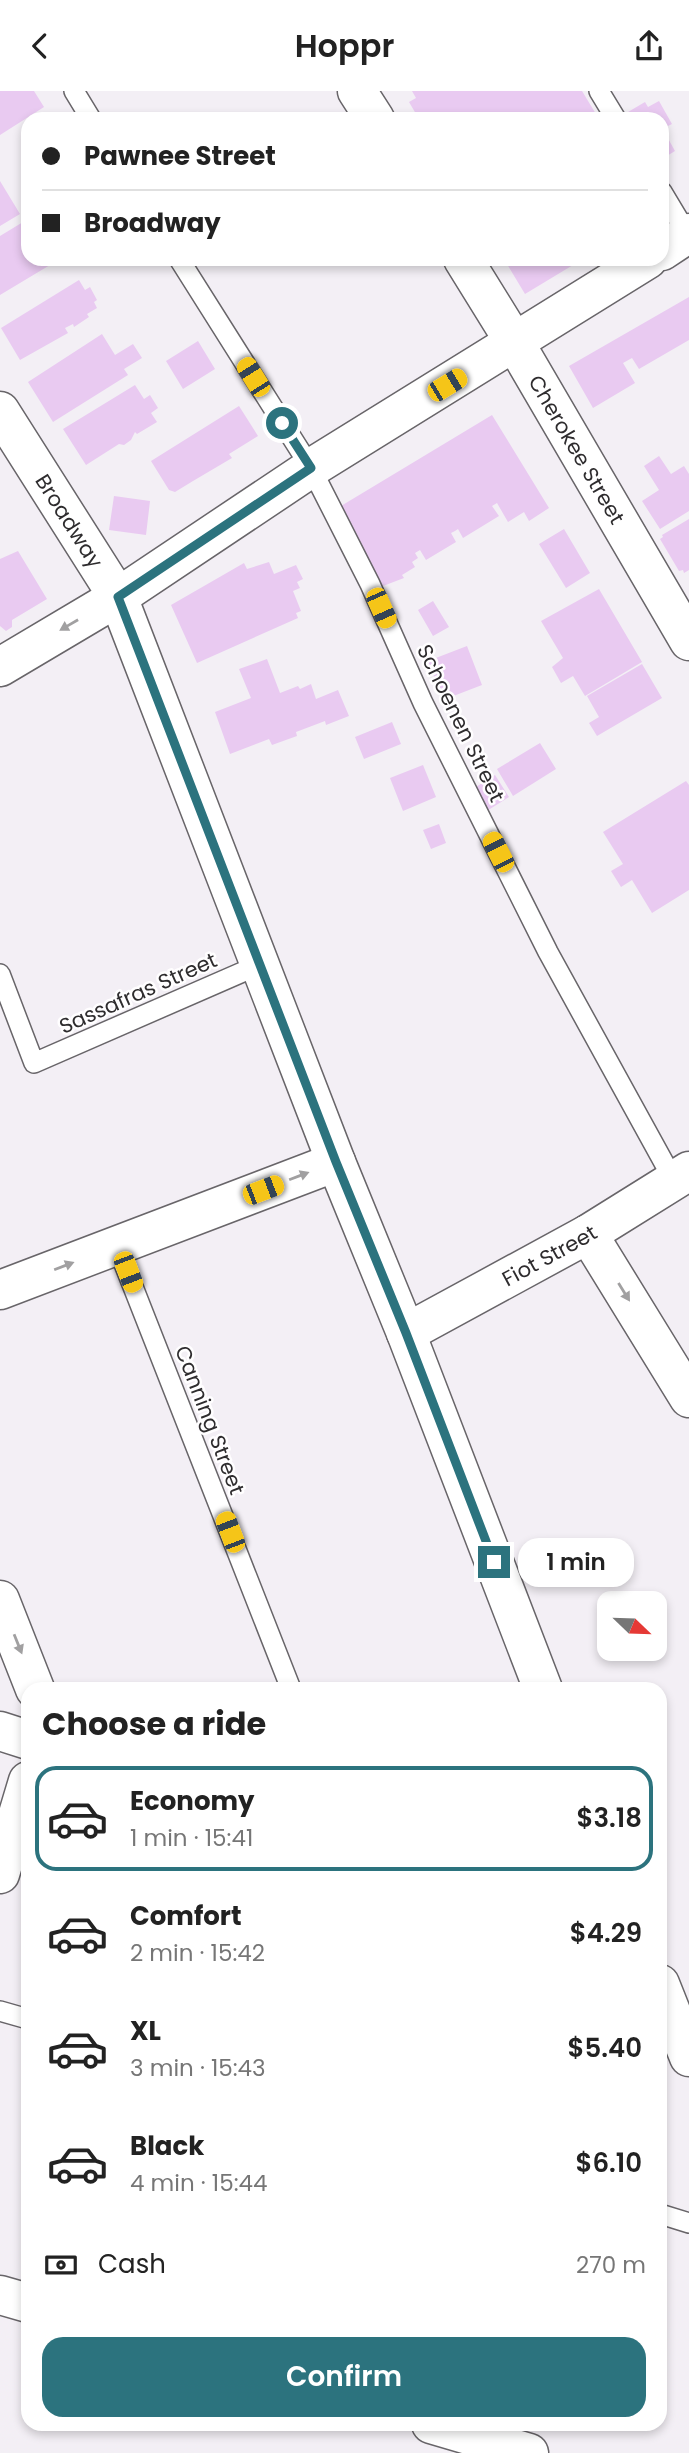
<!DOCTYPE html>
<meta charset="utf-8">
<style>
:root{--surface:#fff;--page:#f2f2f2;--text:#222;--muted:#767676;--line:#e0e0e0;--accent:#2c737e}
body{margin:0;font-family:Poppins,sans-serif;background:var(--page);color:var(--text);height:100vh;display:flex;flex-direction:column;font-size:26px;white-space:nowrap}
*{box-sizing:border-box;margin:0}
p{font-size:23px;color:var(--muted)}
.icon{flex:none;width:38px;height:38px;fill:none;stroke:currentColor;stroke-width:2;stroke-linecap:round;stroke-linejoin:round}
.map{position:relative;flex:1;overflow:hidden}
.panel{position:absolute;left:21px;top:1591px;width:646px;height:749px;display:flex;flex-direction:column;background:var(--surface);border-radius:21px;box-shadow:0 4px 10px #0003}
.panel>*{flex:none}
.banner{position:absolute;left:21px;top:21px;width:648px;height:154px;border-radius:21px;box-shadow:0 4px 10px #0003;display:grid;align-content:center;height:154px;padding:0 21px;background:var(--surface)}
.needle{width:46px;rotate:113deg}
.fabs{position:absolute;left:597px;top:1500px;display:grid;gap:14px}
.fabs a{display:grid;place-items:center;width:70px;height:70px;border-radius:14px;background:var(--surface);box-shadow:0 4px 10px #0003;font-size:35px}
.end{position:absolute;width:32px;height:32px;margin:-16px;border:9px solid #2c737e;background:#fff;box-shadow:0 0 0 4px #fff}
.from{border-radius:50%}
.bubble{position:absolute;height:49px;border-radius:21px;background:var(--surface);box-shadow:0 4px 10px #0003;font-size:23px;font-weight:600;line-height:49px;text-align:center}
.car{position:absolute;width:21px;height:42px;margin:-21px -10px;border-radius:9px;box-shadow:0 0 5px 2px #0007;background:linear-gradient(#f5c518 24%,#345 0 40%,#f5c518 0 76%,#345 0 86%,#f5c518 0)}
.banner b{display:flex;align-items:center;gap:24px;height:66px;font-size:26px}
.banner b+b{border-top:2px solid var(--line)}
.banner i{width:18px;height:18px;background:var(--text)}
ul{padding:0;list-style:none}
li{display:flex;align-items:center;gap:21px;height:105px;margin:0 14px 10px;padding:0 7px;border:4px solid transparent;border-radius:21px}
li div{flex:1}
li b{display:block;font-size:26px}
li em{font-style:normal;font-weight:600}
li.current{border-color:var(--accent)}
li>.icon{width:63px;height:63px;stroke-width:1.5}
h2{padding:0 21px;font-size:32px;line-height:84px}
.pay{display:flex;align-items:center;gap:18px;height:77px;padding:0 21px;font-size:26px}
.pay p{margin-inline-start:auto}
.action{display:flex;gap:14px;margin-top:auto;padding:14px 21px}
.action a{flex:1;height:80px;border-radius:21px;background:var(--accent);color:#fff;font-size:28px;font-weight:600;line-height:80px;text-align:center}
header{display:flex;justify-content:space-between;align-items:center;height:91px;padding:0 21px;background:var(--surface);font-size:32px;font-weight:600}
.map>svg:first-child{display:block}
.building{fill:#e9caf1}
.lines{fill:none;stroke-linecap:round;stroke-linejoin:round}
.lane-casing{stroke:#686569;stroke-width:22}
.street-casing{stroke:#686569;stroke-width:41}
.secondary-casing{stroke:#686569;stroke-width:41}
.lane{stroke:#fff;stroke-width:19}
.street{stroke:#fff;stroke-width:38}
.secondary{stroke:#fff;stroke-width:38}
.oneway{fill:#a1a0a1}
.route{stroke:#2c737e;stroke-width:9}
.labels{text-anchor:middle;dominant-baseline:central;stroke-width:5;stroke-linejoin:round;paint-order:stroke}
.street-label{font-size:21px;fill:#2e2c2e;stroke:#fffeff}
</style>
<header><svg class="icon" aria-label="back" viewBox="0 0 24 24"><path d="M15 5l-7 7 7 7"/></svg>Hoppr<svg class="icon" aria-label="share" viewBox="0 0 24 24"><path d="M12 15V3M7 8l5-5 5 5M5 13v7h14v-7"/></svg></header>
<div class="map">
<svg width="689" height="2362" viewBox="0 0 689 2362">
<rect width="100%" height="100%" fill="#f3eff5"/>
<!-- building -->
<path class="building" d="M0,0H34L44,16L0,44Z
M412,0H582L599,28H419L409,11L416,7Z
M659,10L672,33L662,38V28H632L628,21L645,11L648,16Z
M665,42L675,60L662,68V44Z
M0,90L20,123L0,135Z
M28,128V168H60L0,204V145Z
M504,168H583L525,203Z
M79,189L85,199L90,196L97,209L94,211L97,217L87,223L89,226L74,236L73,233L65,237L68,242L20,269L1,237Z
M689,206V249L639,278L632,267L623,272L635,292L593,317L569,275Z
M102,243L115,264L133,253L142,267L124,278L128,284L53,331L28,291Z
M198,250L215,278L183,298L166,270Z
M135,294L144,308L150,304L158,317L151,322L157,331L137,343L135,341L131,349L124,354L119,353L86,374L63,338Z
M239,315L258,345L229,363L232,367L193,390L175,401L169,399L151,370Z
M492,324L549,417L529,430L524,421L508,431L497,412L492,415L499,425L463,447L458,438L455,440L451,442L456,451L426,469L420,459L415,462L418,467L412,471L415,476L402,484L404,487L383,495L336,418Z
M659,365L671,383L684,375L689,383V420L660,438L642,410L659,399L644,375Z
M114,405L150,410L146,444L109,439Z
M689,428V479L684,482L683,479L679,480L660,448L663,446L662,444Z
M564,438L590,482L566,497L539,453Z
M18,460L47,508L12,529V536L6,540L0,535V468Z
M269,471L274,483L296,474L303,488L297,491L300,497L293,500L301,520L296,522L298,527L197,572L171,514L244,472L247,478Z
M599,498L642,571L585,605L573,585L561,592L552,576L563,567L541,530Z
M433,510L449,536L433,545L418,519Z
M467,555L482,594L443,609L428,570Z
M267,568L280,602L298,595L300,598L311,593L316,608L338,599L349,625L326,634L325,630L296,641L297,645L272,654L269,648L230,663L215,621L251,607L239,578Z
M642,573L662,607L597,645L589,632L599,626L587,605Z
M392,631L401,653L364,668L355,646Z
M540,652L556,678L513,705L497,678Z
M423,674L436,706L403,720L390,687Z
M495,684L509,706L482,723L468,701Z
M686,690L689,694V799L652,822L632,789L621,796L611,780L623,773L603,741Z
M439,733L446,752L431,758L423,739Z"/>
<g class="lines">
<!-- lane casing -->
<g class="lane-casing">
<path id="lane" d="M74,0L91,28
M599,0L616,28
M662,101L689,146
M179,168L311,377L370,493L423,612L548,861L674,1090
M0,883L34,972L261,873
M117,1155L291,1598
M0,1920L28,1928
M660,2123L689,2132"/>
</g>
<!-- street casing -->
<g class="street-casing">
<g id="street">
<path d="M357,0L375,28"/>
<path d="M662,160L689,142"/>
<path id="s1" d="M463,168L515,252L689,550"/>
<path d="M0,576L118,506L311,377L648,168"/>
<path d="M588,1143L689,1307"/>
<path d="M0,1199L336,1071"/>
<path id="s2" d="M406,1242L588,1143L689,1080"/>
<path d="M0,1509L35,1598"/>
<path d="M0,1640L28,1649"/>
<path d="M0,1783L28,1690"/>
<path d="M0,2204L28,2212"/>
<path d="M431,2333L529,2362"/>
</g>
</g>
<!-- secondary casing -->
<g class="secondary-casing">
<g id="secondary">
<path id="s3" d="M0,320L118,506L336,1071L406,1242L543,1598"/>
<path d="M660,1893L689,1966"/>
</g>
</g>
<!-- lane -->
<use href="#lane" class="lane"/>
<!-- street -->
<use href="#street" class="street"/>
<!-- secondary -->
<use href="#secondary" class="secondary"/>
</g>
<!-- one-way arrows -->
<defs><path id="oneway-solid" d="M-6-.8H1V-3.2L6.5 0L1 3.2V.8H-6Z" transform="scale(1.75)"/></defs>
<g class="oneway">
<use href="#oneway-solid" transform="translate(69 534) rotate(150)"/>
<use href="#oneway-solid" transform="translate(299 1085) rotate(-21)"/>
<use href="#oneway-solid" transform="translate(64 1175) rotate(-21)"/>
<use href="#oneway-solid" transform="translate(624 1201) rotate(58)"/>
<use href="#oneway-solid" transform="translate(18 1553) rotate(68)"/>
</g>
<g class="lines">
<!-- route -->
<path class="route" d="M282,332L311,377L118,506L336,1071L406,1242L494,1471"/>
</g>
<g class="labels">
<!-- street labels -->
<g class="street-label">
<text stroke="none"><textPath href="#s1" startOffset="222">Cherokee Street</textPath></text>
<text stroke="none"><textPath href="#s3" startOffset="130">Broadway</textPath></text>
<text transform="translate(461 632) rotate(64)">Schoenen Street</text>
<text transform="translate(138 902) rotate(-24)">Sassafras Street</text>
<text stroke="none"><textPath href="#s2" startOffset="163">Fiot Street</textPath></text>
<text transform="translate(210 1329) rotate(69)">Canning Street</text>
</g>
</g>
</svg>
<div class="fabs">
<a><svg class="needle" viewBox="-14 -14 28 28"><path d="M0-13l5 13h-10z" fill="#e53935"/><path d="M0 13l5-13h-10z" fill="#767676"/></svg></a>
</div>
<i class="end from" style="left:282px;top:332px"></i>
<i class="end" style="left:494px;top:1471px"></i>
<div class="bubble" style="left:518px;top:1447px;width:116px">1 min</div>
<i class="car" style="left:253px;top:286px;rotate:328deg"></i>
<i class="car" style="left:447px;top:294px;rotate:59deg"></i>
<i class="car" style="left:381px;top:517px;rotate:156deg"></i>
<i class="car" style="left:498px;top:761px;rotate:333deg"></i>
<i class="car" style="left:263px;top:1099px;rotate:69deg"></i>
<i class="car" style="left:128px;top:1181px;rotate:159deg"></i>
<i class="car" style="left:230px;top:1441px;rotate:339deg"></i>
<div class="banner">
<b><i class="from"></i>Pawnee Street</b>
<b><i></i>Broadway</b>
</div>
<section class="panel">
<h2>Choose a ride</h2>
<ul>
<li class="current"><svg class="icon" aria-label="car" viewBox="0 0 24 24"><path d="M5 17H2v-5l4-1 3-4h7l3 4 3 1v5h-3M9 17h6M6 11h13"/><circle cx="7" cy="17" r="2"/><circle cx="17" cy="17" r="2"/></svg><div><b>Economy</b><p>1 min · 15:41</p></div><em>$3.18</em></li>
<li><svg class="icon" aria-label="car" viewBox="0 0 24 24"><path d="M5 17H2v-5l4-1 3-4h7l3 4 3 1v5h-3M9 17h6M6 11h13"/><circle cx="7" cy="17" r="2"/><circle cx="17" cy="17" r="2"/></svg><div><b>Comfort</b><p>2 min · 15:42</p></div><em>$4.29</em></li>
<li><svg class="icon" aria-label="car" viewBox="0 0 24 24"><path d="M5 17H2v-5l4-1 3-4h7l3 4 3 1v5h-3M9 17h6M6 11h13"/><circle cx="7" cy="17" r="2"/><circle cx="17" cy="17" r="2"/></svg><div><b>XL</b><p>3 min · 15:43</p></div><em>$5.40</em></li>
<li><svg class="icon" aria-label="car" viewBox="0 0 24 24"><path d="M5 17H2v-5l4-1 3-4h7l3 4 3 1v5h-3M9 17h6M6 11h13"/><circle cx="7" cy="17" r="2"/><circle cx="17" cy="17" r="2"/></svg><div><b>Black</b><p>4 min · 15:44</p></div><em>$6.10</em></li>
</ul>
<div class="pay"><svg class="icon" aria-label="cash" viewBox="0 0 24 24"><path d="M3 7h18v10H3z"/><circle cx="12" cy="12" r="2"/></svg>Cash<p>270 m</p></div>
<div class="action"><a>Confirm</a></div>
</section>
</div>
